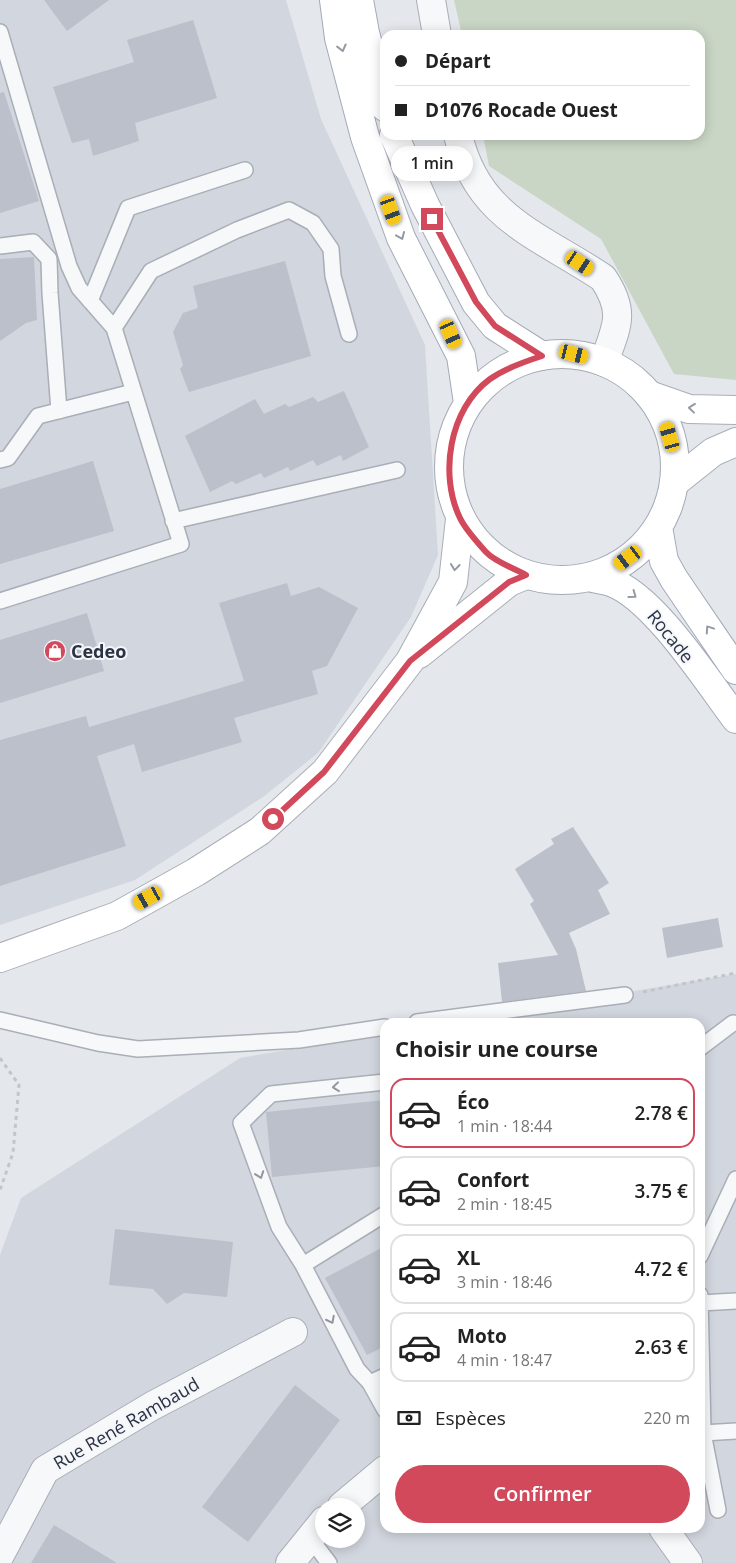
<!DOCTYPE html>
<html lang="fr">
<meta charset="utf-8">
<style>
:root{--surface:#fff;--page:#f2f2f2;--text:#222;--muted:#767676;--line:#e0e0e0;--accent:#d1495b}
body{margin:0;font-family:"Open Sans",sans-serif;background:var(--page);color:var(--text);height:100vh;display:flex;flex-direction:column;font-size:19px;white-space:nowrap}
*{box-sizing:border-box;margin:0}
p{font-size:16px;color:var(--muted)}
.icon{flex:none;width:28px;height:28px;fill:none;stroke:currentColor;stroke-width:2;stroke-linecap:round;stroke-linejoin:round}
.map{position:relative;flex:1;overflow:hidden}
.side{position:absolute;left:380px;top:1018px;width:325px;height:515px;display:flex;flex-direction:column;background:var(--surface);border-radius:15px;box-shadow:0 2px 12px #0003}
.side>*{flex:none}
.guide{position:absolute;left:380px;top:30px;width:325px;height:110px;border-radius:15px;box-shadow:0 2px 12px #0003;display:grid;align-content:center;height:110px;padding:0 15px;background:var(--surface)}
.fabs{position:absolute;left:315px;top:1498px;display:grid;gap:10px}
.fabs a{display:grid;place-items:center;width:50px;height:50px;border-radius:50%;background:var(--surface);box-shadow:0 2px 12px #0003;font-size:25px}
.end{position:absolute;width:22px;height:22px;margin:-11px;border:6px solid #d1495b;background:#fff;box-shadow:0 0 0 2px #fff}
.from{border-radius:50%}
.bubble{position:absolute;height:35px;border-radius:18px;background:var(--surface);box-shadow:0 2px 12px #0003;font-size:16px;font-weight:600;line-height:35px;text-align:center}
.car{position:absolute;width:15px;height:30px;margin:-15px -8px;border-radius:6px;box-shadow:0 0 4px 1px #0007;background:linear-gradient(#f5c518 24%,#345 0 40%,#f5c518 0 76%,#345 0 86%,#f5c518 0)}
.guide b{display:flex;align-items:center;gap:18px;height:48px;font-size:19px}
.guide b+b{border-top:1px solid var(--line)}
.guide i{width:12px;height:12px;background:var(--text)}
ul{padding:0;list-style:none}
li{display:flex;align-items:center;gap:15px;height:70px;margin:0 10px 8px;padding:0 5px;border:2px solid var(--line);border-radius:15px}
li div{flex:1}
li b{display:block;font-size:19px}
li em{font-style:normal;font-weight:600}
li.current{border-color:var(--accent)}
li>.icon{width:45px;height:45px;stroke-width:1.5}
h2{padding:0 15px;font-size:22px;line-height:60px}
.pay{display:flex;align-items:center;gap:12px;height:55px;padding:0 15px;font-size:19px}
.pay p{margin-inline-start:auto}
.primary-button{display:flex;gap:10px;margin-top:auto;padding:10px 15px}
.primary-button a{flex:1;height:58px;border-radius:30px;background:var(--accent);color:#fff;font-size:20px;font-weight:600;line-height:58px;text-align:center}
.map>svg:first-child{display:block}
.built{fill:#d2d6de;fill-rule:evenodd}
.green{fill:#c9d6c5}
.building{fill:#bbc0ca}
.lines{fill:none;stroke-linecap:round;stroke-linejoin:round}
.lane-casing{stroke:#a9aeb7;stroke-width:18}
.street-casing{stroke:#a9aeb7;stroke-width:30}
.secondary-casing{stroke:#a9aeb7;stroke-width:30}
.primary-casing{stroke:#a3abb8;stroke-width:30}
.path{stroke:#c2c5cb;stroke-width:3;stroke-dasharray:4 4;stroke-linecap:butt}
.lane{stroke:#f7f8fa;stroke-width:15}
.street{stroke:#f7f8fa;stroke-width:28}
.secondary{stroke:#fff;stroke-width:28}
.primary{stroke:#fff;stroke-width:28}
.oneway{stroke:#959aa2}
.oneway2{stroke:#9196a0}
.route{stroke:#d1495b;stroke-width:6}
.labels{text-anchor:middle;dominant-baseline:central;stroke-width:4;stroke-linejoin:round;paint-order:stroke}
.street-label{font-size:18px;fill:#2b3445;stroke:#f4f6f9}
.poi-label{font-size:18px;font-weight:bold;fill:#2b3445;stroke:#f4f6f9;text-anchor:start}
</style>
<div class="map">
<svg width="736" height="1563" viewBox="0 0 736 1563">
<rect width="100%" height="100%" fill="#e4e7ec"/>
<!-- built -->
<path class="built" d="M0,0H286L321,119L425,345L438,555L411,617L318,753L263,797L135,880L0,925Z
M736,974V1563H0V1255L21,1198L240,1058L385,1033V1528H700V1022H449ZM324,1506H356V1539H324Z"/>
<!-- green -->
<path class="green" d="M454,0H736V380L674,374L601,239L489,166L483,135H700V35H462Z"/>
<!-- building -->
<path class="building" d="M44,0H109L67,31Z
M193,20L217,98L135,123L139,141L93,156L89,139L72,143L53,87L134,62L127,40Z
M4,92L39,201L0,213V93Z
M34,257L37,320L26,323L0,341V259Z
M285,261L311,356L189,392L180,369L183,365L173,332L183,313L198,308L193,286Z
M344,391L369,447L343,461L341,455L317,466L313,460L290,471L288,467L264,478L261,473L236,484L232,481L210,492L185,436L255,399L264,414L285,404L289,407L313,397L318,402Z
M93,461L114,531L0,564V489Z
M287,583L291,596L319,587L358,608L327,666L312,671L318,694L234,718L242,742L142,772L134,744L97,756L126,846L0,886V740L86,716L89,727L244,681L219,603Z
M87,613L104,671L0,703V640Z
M573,827L609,883L598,890L610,914L569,933L576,949L586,991L502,1002L498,963L558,955L530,904L534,901L515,869L554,844L551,839Z
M718,918L723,947L667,958L662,928Z
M385,1100V1166L272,1177L266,1112Z
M115,1229L233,1242L227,1297L184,1293L167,1304L153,1289L109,1285Z
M385,1246V1346L367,1355L325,1278Z
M295,1385L340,1420L248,1542L202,1507Z
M54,1525L117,1563H31Z"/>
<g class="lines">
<!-- lane casing -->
<g class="lane-casing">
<path id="lane" d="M0,32L69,266L79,288L114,328L181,544L0,601
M0,246L33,242L49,259L50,293L59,411
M90,301L128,208L245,170
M114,328L151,271L237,230L289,210L313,223L331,249L333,276L349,334
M0,460L8,458L38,416L133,392
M173,521L397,470
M0,1020L98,1043L138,1049L299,1040L385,1027
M417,1022L625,995
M700,1048L733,1023
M385,1082L271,1094L241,1123L279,1227L303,1265L357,1369L370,1383L385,1410
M700,1256L736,1179
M303,1265L385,1214
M700,1295L703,1433L718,1510
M700,1303L736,1301
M370,1383L385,1376
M700,1435L703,1433L736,1431
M310,1538L329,1563"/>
</g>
<!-- street casing -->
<g class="street-casing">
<path id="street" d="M431,0L437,35
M458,135C477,218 539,235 603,278C626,312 617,326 604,362
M342,1506L385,1470
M663,1528L688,1563
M0,1555L45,1470L152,1406L293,1332
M290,1563L324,1521"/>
</g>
<!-- secondary casing -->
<g class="secondary-casing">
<path id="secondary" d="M649,395L689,409L736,410
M674,483L713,452L736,442
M419,654L509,582L526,575
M0,958L117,916L196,872L260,831L325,772L410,661L453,582L460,519"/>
</g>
<!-- primary casing -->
<g class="primary-casing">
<path id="primary" d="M334,0L339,38L365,137L401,238L461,356L468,403
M359,0L365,33L385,107
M394,135L425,205L476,303L495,326L542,356
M449 467a113 113 0 1 1 226 0a113 113 0 1 1-226 0Z
M658,527L664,561L674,579L736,670
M588,577C596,579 604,580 611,582C654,597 708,682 736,719"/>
</g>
<!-- path -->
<path class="path" d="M643,992L736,973
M0,1058L19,1085L13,1153L0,1190"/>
<!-- lane -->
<use href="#lane" class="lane"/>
<!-- street -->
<use href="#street" class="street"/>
<!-- secondary -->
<use href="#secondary" class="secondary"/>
<!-- primary -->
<use href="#primary" class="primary"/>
</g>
<!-- one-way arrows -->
<defs><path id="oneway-chevron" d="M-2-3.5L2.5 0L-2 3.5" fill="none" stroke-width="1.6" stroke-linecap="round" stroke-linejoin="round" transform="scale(1.25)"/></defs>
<g class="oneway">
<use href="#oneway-chevron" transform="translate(342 48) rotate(76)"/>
<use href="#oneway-chevron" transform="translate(401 236) rotate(67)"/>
<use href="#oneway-chevron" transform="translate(692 408) rotate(-174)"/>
<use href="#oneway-chevron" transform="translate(455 567) rotate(96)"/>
<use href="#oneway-chevron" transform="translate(633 595) rotate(36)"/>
<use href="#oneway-chevron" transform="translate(709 629) rotate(-124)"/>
</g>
<g class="oneway2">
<use href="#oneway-chevron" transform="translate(336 1087) rotate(174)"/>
<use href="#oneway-chevron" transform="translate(260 1175) rotate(70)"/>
<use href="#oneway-chevron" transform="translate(331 1320) rotate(63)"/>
</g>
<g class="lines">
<!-- route -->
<path class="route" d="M273,819L324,772L410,661L509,582L526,575C514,568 495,562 486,552C478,543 465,529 460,518C439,475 449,409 490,379C506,368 523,362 542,356L495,326L476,302L432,219"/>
</g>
<!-- icons -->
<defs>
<g id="shop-disc" transform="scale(1.125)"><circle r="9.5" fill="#d1495b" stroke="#f4f6f9"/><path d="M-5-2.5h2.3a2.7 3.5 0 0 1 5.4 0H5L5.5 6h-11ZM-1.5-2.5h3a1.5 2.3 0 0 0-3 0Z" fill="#fff"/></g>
</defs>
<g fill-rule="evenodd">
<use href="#shop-disc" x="55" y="651"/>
</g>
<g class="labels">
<!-- street labels -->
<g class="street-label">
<text transform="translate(671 636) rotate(51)">Rocade</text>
<text transform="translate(126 1423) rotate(-30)">Rue René Rambaud</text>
</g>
<!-- poi labels -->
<g class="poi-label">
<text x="71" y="651">Cedeo</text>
</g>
</g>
</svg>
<div class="fabs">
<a><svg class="icon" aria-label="layers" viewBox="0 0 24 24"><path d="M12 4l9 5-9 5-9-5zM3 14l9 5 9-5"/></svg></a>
</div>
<i class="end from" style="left:273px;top:819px"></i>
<i class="end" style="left:432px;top:219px"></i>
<div class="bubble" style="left:391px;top:146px;width:82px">1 min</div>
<i class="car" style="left:391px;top:210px;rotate:160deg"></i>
<i class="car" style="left:580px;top:263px;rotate:124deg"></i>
<i class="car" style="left:451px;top:334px;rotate:156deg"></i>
<i class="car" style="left:574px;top:354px;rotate:104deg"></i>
<i class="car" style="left:670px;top:437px;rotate:344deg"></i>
<i class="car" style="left:628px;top:558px;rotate:234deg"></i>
<i class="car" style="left:148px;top:898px;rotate:241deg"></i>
<div class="guide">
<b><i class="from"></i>Départ</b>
<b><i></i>D1076 Rocade Ouest</b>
</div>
<section class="side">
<h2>Choisir une course</h2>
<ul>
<li class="current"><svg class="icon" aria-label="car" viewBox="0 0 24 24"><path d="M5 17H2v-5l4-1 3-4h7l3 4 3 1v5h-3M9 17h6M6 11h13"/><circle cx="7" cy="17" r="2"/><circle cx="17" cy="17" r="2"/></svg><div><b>Éco</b><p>1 min · 18:44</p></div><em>2.78 €</em></li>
<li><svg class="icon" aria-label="car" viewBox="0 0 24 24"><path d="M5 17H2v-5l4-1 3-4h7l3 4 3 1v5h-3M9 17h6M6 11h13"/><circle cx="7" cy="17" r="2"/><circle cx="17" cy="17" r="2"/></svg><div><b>Confort</b><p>2 min · 18:45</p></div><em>3.75 €</em></li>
<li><svg class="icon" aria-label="car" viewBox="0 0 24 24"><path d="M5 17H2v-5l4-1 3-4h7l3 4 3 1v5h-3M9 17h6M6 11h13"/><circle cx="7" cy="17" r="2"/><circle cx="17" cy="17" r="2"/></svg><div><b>XL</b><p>3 min · 18:46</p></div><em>4.72 €</em></li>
<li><svg class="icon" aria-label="car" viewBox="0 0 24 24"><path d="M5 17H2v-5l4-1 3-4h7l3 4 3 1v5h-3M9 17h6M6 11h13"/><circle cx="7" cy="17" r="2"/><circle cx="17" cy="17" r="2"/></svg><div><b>Moto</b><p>4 min · 18:47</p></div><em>2.63 €</em></li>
</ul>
<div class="pay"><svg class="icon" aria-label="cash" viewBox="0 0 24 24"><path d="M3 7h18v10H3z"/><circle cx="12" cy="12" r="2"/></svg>Espèces<p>220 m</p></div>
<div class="primary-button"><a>Confirmer</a></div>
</section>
</div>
